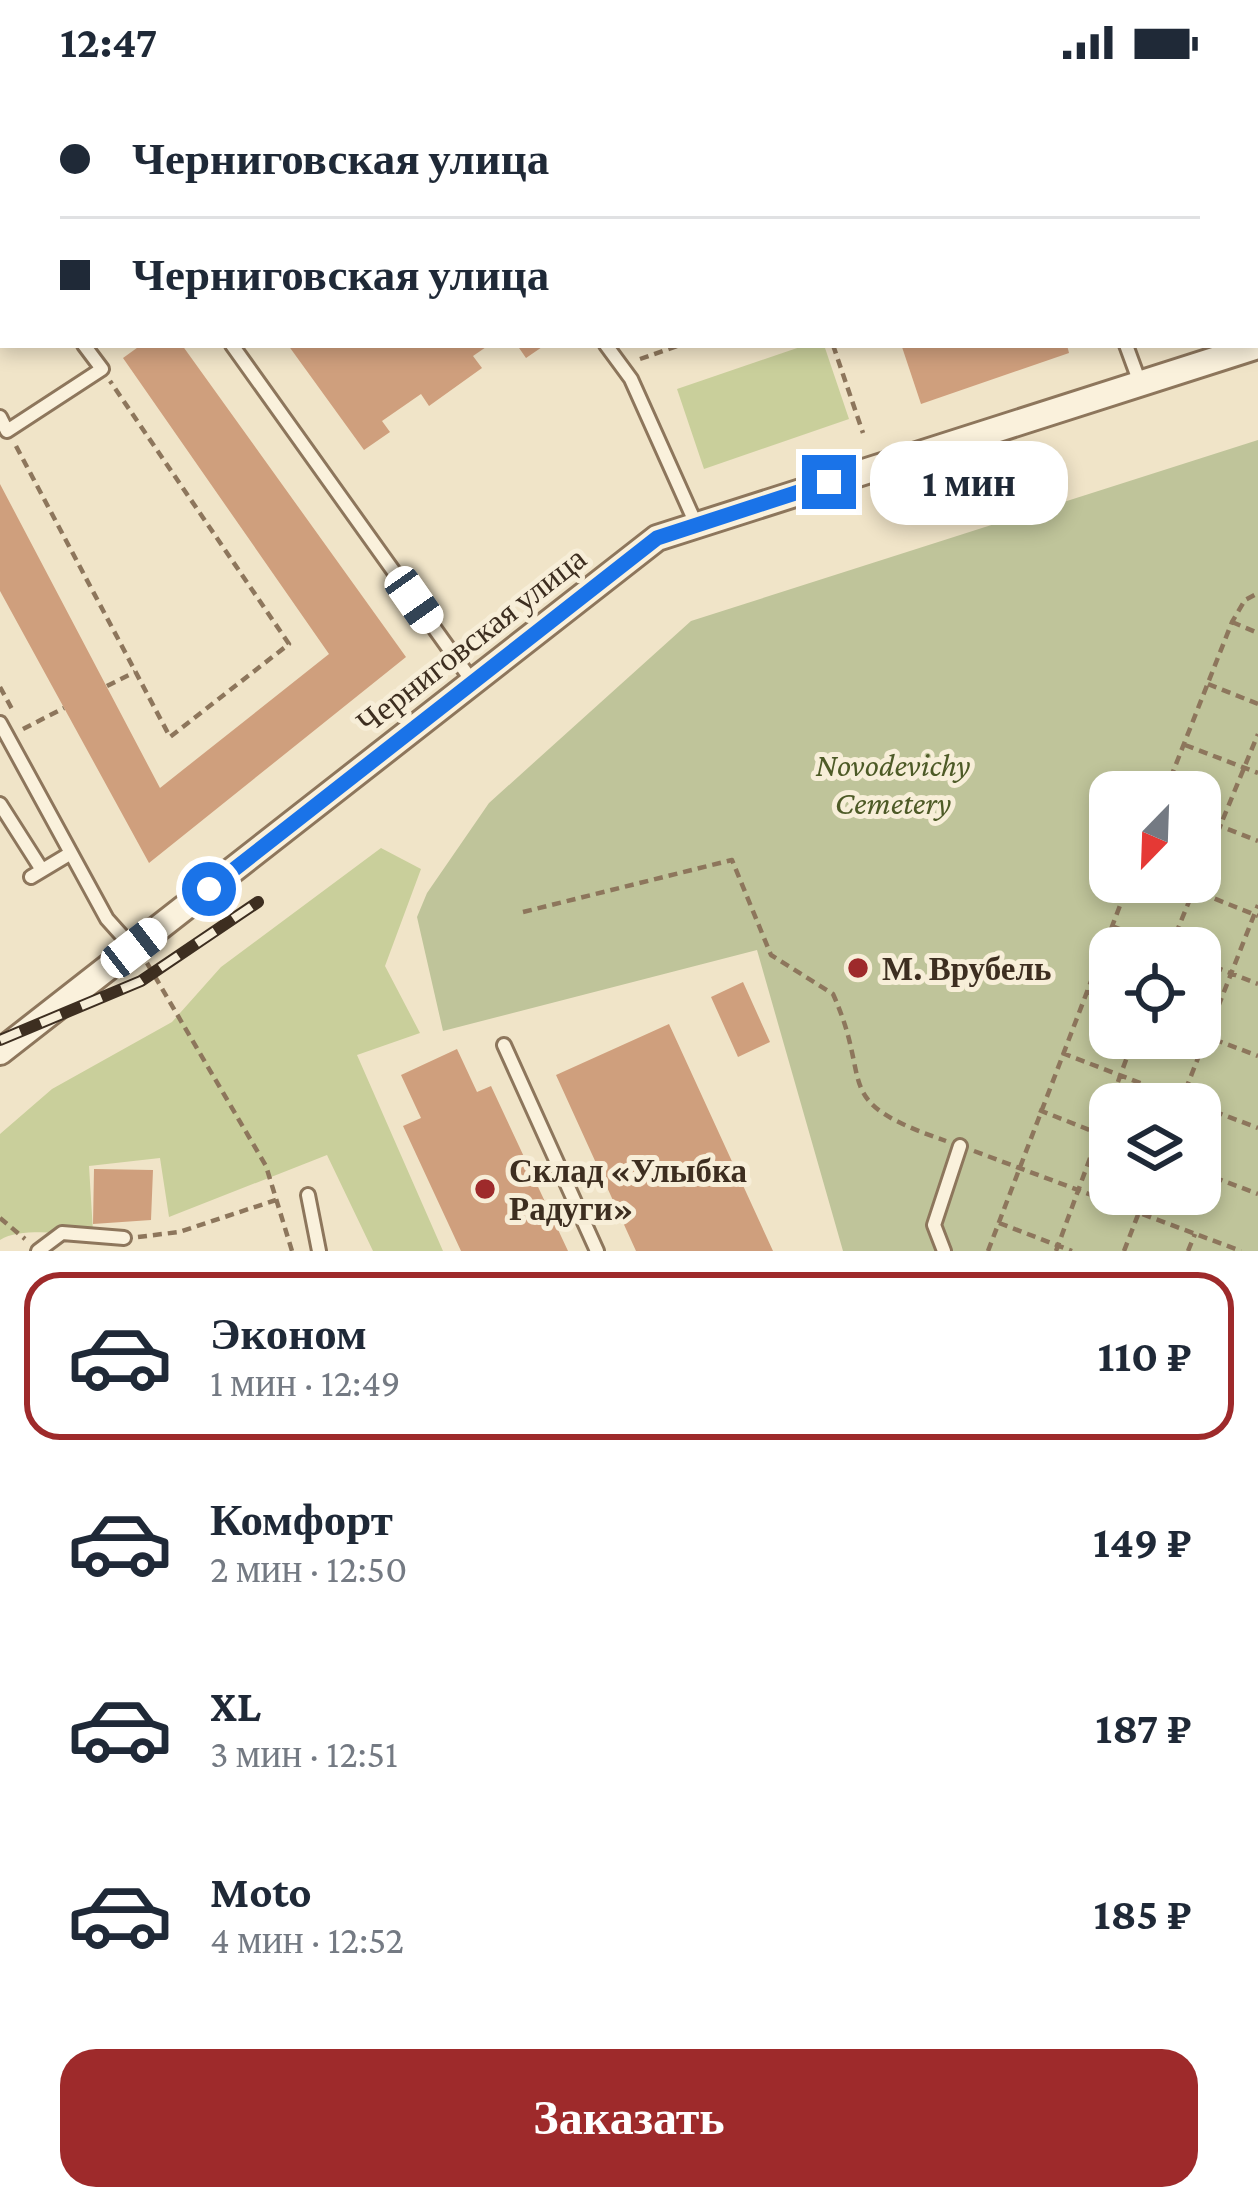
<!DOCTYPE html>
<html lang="ru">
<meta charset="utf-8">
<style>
:root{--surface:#fff;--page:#f2f2f3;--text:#1f2937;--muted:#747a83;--line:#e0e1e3;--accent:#9e2a2b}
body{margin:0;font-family:"Crimson Pro",serif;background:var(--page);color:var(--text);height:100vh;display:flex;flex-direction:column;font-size:45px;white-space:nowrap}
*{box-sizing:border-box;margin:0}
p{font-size:39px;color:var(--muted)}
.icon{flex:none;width:66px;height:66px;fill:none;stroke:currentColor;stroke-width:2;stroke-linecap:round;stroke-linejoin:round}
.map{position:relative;height:1167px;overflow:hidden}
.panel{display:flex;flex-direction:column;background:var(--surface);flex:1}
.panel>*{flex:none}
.banner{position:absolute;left:0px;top:0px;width:1260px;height:264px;box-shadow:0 6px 18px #0003;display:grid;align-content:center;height:264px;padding:0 60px;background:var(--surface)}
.needle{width:78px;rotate:203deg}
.buttons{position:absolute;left:1089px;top:687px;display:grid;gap:24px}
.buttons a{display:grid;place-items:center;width:132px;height:132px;border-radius:24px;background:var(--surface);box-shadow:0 6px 18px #0003;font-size:60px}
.end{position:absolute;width:54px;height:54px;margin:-27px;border:15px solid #1a73e8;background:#fff;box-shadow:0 0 0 6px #fff}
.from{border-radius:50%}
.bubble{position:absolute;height:84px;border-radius:36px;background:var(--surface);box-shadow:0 6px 18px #0003;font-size:39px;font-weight:700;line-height:84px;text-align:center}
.car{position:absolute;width:36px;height:72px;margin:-36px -18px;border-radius:15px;box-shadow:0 0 9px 3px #0007;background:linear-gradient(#fff 24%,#345 0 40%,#fff 0 76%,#345 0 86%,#fff 0)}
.banner b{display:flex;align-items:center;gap:42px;height:114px;font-size:45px}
.banner b+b{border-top:3px solid var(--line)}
.banner i{width:30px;height:30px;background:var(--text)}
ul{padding:21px 0 0;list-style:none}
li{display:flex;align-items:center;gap:36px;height:168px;margin:0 24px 18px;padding:0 36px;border:6px solid transparent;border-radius:36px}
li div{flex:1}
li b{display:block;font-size:45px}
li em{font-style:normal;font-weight:700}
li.on{border-color:var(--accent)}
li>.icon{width:108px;height:108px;stroke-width:1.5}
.action{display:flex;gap:24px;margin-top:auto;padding:24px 60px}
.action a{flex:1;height:138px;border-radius:36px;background:var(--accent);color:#fff;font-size:48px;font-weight:700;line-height:138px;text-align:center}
.status{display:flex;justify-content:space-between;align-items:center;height:84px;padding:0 60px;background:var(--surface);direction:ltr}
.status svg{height:33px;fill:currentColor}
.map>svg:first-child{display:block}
.green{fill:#c9cf9b}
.cemetery{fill:#bfc49a;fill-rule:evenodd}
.building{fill:#cf9f7d}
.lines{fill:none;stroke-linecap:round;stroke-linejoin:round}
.lane-casing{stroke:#8d765c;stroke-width:18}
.street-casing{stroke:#8d765c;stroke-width:30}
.primary-casing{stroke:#5b4430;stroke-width:45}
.path{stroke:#8d765c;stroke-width:4.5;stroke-dasharray:9 6;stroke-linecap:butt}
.lane{stroke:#faf1dc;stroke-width:12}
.street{stroke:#faf1dc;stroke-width:24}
.primary{stroke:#f3d9a0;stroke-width:39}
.rail-casing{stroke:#3d2e20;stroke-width:12}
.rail{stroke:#f7eed8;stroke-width:8;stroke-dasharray:22;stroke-linecap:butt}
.route{stroke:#1a73e8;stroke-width:15}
.poi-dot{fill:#9e2a2b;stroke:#f7eed8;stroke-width:4.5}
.labels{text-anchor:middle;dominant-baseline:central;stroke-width:10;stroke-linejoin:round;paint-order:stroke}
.street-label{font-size:33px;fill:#3d2e20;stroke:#f7eed8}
.park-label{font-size:33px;font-style:italic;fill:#4d5a26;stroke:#f7eed8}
.poi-label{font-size:33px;font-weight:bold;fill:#3d2e20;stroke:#f7eed8;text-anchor:start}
</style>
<div class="status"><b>12:47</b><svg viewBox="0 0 49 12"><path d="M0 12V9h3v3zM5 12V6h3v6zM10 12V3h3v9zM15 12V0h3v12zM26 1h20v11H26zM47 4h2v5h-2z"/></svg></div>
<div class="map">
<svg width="1258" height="1167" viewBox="0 0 1258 1167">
<rect width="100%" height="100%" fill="#f0e4c8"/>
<!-- green -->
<path class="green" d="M806,261H824L849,335L704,385L677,305Z
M381,764L421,785L385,882L420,949L357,971L443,1167H373L327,1071L169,1133L160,1074L89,1082L93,1148C65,1152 22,1142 0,1156V1050L52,1005L172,938L221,883Z"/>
<!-- cemetery -->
<path class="cemetery" d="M1258,356V1167H843L757,866L443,947L417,833L427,809L489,719L691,537ZM1110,708H1200V798H1110ZM1110,864H1200V954H1110ZM1110,1020H1200V1110H1110Z"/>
<!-- building -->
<path class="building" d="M141,261H182L406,573L149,779L0,507V400L160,704L329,570L123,274Z
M288,261H489L473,272L482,284L429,322L421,310L382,337L390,348L364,366Z
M517,261H545L526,274Z
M908,261H1067L1069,269L921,320L902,263Z
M743,898L770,958L738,973L711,913Z
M669,940L773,1167H636L556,991Z
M457,965L477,1008L491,1002L568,1167H461L403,1042L421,1034L401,991Z
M94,1085L153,1086L151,1136L93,1140Z"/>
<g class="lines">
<!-- lane casing -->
<g class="lane-casing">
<path id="lane" d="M418,0L420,3
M363,3L368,0
M0,166L3,164
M1257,178H1258
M232,261L472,597
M606,261L631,295L696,440
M1126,261L1140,299
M0,333L7,347L102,285L84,261
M0,639L107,835L133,864
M0,720L42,786
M31,793L71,769
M504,961L597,1167
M308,1111L319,1167
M38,1167L62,1149L124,1154
M944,1167L934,1141L960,1062"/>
</g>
<!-- street casing -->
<g class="street-casing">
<path id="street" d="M0,968L657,454L1258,262"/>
</g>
<!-- primary casing -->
<g class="primary-casing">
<path id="primary" d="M9,3L15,0"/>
</g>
<!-- path -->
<path class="path" d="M893,0L894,3
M1036,0L1037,3
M60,2V3
M833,261L863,349
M640,275L680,261
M16,362L170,653L289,560L110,297
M1232,538L1258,549
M1208,600L1258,620
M107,602L135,588
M0,603L12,625
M23,645L64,624
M1185,661L1258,689
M1165,708L1232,538L1245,516L1258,509
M1200,734L1258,757
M1200,791L1258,650
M1173,798L1258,832
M523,828L732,776L771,871L833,910C875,1003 827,1016 946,1057
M1112,842L1166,864
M1170,864L1197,798
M1200,877L1258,900
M147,879L266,1082L292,1167
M1087,908L1110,916
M1200,950L1258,972
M1062,969L1195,1020
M1180,1020L1258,821
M1200,1022L1258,1044
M1039,1026L1110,1054
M974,1067L1241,1167
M1200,1088L1258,1110
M0,1134L25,1155
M999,1139L1072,1167
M138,1153L179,1148L276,1116
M988,1167L1129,798
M1056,1167L1134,954
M1124,1167L1146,1110
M1188,1167L1195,1150"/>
<!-- lane -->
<use href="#lane" class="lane"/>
<!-- street -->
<use href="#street" class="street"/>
<!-- primary -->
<use href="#primary" class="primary"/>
<!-- rail casing -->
<g class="rail-casing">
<path id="rail" d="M0,956L141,897L258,818"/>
</g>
<!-- rail -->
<use href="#rail" class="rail"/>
</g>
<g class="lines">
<!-- route -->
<path class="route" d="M209,805L657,454L829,398"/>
</g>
<!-- markers -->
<g class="poi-dot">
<circle cx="858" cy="884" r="12"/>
<circle cx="485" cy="1105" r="12"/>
</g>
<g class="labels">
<!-- street labels -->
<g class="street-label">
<text transform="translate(471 556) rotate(-38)">Черниговская улица</text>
</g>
<!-- park labels -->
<g class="park-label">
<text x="893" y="680">Novodevichy<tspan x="893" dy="38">Cemetery</tspan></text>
</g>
<!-- poi labels -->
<g class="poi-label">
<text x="882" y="884">М. Врубель</text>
<text x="509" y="1086">Склад «Улыбка<tspan x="509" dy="38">Радуги»</tspan></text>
</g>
</g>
</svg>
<div class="buttons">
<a><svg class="needle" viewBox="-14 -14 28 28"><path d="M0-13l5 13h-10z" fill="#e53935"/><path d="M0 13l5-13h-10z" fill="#747a83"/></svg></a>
<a><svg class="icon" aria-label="locate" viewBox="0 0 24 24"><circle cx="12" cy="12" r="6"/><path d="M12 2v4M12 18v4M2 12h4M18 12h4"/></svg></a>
<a><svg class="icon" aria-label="layers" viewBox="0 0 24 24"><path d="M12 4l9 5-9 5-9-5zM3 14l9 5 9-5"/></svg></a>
</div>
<i class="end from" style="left:209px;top:805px"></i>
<i class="end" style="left:829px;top:398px"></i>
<div class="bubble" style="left:870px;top:357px;width:198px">1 мин</div>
<i class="car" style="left:414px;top:516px;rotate:145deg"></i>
<i class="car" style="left:134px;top:864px;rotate:52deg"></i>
<div class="banner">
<b><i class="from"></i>Черниговская улица</b>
<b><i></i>Черниговская улица</b>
</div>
</div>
<section class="panel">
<ul>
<li class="on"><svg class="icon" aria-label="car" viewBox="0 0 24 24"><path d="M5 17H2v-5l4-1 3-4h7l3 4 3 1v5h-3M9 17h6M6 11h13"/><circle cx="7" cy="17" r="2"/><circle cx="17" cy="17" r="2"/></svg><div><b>Эконом</b><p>1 мин · 12:49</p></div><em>110 ₽</em></li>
<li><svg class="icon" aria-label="car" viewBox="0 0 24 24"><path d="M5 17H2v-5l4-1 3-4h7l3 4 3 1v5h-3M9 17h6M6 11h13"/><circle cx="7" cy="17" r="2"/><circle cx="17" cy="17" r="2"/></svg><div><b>Комфорт</b><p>2 мин · 12:50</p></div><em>149 ₽</em></li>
<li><svg class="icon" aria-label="car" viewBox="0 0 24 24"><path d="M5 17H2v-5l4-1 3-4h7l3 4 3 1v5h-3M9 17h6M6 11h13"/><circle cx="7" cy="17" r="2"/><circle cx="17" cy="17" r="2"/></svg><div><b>XL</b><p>3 мин · 12:51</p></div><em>187 ₽</em></li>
<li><svg class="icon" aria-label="car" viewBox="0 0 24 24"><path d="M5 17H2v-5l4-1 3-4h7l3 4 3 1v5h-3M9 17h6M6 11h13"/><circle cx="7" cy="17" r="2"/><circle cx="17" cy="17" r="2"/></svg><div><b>Moto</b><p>4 мин · 12:52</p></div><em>185 ₽</em></li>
</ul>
<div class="action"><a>Заказать</a></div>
</section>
